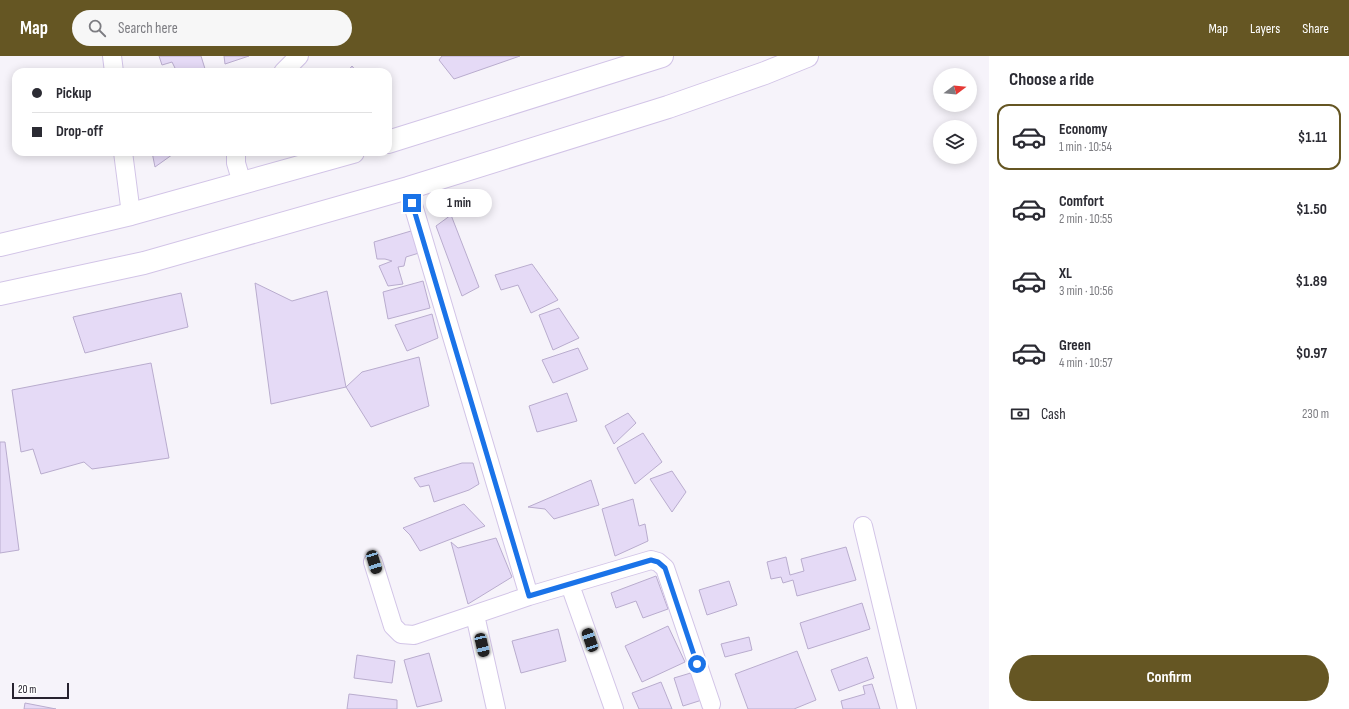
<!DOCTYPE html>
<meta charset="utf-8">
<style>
:root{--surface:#fff;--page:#f7f7f7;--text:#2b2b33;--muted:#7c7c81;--line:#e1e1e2;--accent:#655623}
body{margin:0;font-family:"Sofia Sans Condensed",sans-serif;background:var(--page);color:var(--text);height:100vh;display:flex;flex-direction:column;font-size:15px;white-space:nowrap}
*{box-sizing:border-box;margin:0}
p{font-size:13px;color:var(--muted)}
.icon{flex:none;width:22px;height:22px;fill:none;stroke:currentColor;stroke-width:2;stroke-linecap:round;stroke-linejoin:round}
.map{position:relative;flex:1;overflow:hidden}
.panel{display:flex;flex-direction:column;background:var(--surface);width:360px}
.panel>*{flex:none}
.top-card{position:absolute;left:12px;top:12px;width:380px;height:88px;border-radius:12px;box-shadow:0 2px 10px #0003;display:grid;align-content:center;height:88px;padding:0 20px;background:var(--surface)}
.needle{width:26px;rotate:74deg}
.tools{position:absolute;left:933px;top:12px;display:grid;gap:8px}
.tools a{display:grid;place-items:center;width:44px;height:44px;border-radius:50%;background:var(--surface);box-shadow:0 2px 10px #0003;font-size:20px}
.scale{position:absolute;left:12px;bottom:10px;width:57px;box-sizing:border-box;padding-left:4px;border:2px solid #27222f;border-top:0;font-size:11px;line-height:14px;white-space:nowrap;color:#27222f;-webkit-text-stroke:3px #fff;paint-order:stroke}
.end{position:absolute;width:18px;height:18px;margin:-9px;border:5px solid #1a73e8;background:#fff;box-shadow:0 0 0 2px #fff}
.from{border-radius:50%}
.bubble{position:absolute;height:28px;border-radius:14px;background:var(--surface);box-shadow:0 2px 10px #0003;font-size:13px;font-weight:700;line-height:28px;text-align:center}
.car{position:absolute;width:12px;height:24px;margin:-12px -6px;border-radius:5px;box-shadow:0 0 3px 1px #0007;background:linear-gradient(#222 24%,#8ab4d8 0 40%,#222 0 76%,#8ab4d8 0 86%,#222 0)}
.top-card b{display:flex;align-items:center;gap:14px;height:38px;font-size:15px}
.top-card b+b{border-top:1px solid var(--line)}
.top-card i{width:10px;height:10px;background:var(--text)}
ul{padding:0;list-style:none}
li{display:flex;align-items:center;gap:12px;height:66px;margin:0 8px 6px;padding:0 12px;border:2px solid transparent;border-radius:12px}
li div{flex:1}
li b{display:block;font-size:15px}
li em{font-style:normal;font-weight:700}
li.selected{border-color:var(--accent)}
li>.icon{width:36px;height:36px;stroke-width:1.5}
h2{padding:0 20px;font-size:18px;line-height:48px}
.pay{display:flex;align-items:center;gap:10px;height:44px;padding:0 20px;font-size:15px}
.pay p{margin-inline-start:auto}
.cta{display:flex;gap:8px;margin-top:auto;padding:8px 20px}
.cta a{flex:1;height:46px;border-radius:24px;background:var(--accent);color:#fff;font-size:16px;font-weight:700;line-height:46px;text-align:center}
header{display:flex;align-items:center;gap:24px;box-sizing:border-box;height:56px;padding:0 20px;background:var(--accent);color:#fff}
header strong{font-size:19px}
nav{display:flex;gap:22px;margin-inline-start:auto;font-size:14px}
.search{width:280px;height:36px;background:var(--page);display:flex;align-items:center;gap:10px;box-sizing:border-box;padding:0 14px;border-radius:22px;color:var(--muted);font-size:15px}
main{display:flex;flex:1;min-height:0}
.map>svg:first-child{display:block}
.building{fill:#e5daf6;stroke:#b9acce}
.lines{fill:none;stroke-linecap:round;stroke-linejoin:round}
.street-casing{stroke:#d2c4e7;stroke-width:20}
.primary-casing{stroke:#d2c4e7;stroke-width:24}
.street{stroke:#fff;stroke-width:18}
.primary{stroke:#fff;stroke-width:22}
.route{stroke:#1a73e8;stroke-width:5}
</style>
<header>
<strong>Map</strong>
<div class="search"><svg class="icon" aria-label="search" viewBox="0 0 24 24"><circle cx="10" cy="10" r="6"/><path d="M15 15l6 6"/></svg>Search here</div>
<nav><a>Map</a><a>Layers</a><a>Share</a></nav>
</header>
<main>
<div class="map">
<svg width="989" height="653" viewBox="0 0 989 653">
<rect width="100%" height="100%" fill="#f6f3fa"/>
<!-- building -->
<path class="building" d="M159,0H201L206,16H166L175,12L172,6L162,9Z
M224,0H249L225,8Z
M442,0H520L454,23L439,4Z
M352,10L357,16H347Z
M152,96H176L155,111Z
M451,159L479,231L462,240L436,170Z
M411,175L419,197L406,201L404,210L398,211L403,228L388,230L379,210L392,205L385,203H377L374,186Z
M532,208L558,244L531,257L518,229L501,234L495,219Z
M423,225L430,252L388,263L383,236Z
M255,227L292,245L327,235L346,331L271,348Z
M181,237L188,271L85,297L73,261Z
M559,252L579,282L553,294L539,259Z
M432,258L438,282L407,295L395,269Z
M578,292L588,313L553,327L542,304Z
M419,301L429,350L371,371L346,331L362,316Z
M151,307L169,402L92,413L84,406L41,418L33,393L21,396L12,334Z
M567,337L577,365L537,376L529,350Z
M628,357L636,367L614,388L605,370Z
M643,377L662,406L635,428L617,392Z
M0,386H5L19,494L0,497Z
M462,407H473L479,428L469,434L434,446L429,429L420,431L414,422Z
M672,415L686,436L672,456L650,423Z
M591,424L599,449L554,463L545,453L528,451Z
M633,443L639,470L645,468L648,485L615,500L602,453Z
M464,448L485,470L420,495L410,479L403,472Z
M496,482L512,521L468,548L451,486L458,492Z
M846,491L856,524L797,540L793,524L783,527L781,521L771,523L767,506L786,501L790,519L804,515L801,503Z
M656,520L668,553L643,562L636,545L616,552L611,537Z
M729,525L737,549L707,559L699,534Z
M862,547L870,573L808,593L800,567Z
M668,570L685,606L642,626L625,590Z
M558,573L566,605L521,617L512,585Z
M749,581L752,594L725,601L721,588Z
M797,595L816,644L794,653H748L735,618Z
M429,597L442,645L417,651L404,604Z
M357,599L395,605L392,627L354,622Z
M867,601L874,622L839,635L831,614Z
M694,616L702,644L683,650L674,622Z
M661,626L672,653H639L632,637Z
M872,628L880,653H843L841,645L865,638L863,630Z
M349,638L397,644V653H347Z
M25,647L56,653H24Z"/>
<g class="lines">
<!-- street casing -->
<g class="street-casing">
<path id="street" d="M112,0L114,16
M283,16L299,0
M123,96L131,158
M236,96V107L242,127
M408,132L529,540
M863,470L907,653
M373,506L393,570L401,578L414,579L529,540L651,504L658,506L665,512L711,648
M570,529L614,653
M475,559L496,653"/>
</g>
<!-- primary casing -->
<g class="primary-casing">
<path id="primary" d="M388,86L662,0
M0,189L131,158L353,96
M0,238L144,207L408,132L668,51L765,17L807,0"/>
</g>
<!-- street -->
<use href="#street" class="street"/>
<!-- primary -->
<use href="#primary" class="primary"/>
</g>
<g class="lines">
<!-- route -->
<path class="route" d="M412,147L529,540L651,504L658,506L665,512L697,608"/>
</g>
</svg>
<div class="tools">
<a><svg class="needle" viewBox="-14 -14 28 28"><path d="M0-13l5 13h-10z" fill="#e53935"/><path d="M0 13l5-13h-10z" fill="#7c7c81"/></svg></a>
<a><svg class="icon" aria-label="layers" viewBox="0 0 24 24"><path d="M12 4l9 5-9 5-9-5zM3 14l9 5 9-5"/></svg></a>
</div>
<div class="scale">20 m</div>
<i class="end from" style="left:697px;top:608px"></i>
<i class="end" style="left:412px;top:147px"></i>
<div class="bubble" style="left:426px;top:133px;width:66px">1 min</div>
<i class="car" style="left:374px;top:506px;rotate:163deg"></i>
<i class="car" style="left:590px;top:584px;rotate:341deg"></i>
<i class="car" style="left:482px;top:589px;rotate:167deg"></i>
<div class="top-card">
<b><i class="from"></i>Pickup</b>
<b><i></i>Drop-off</b>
</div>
</div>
<section class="panel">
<h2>Choose a ride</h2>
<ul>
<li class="selected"><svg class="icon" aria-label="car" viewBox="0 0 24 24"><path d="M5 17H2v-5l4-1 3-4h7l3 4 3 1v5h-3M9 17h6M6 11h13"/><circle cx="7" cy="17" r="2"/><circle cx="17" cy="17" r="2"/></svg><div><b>Economy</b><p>1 min · 10:54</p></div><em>$1.11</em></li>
<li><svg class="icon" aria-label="car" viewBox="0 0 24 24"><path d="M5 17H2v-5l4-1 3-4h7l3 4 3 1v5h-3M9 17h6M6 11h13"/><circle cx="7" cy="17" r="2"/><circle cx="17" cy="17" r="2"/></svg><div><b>Comfort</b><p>2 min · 10:55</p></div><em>$1.50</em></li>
<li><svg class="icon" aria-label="car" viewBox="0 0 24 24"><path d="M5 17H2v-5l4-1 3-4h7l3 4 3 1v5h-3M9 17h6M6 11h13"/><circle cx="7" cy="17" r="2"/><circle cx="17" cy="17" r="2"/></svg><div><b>XL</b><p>3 min · 10:56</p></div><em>$1.89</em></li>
<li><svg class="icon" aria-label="car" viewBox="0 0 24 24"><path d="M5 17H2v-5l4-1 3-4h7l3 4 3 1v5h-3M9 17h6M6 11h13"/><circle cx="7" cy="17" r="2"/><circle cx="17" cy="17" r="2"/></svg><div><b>Green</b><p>4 min · 10:57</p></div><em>$0.97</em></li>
</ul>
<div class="pay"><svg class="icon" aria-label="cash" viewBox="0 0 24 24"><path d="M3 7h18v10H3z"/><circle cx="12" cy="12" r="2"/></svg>Cash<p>230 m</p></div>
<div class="cta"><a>Confirm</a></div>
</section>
</main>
